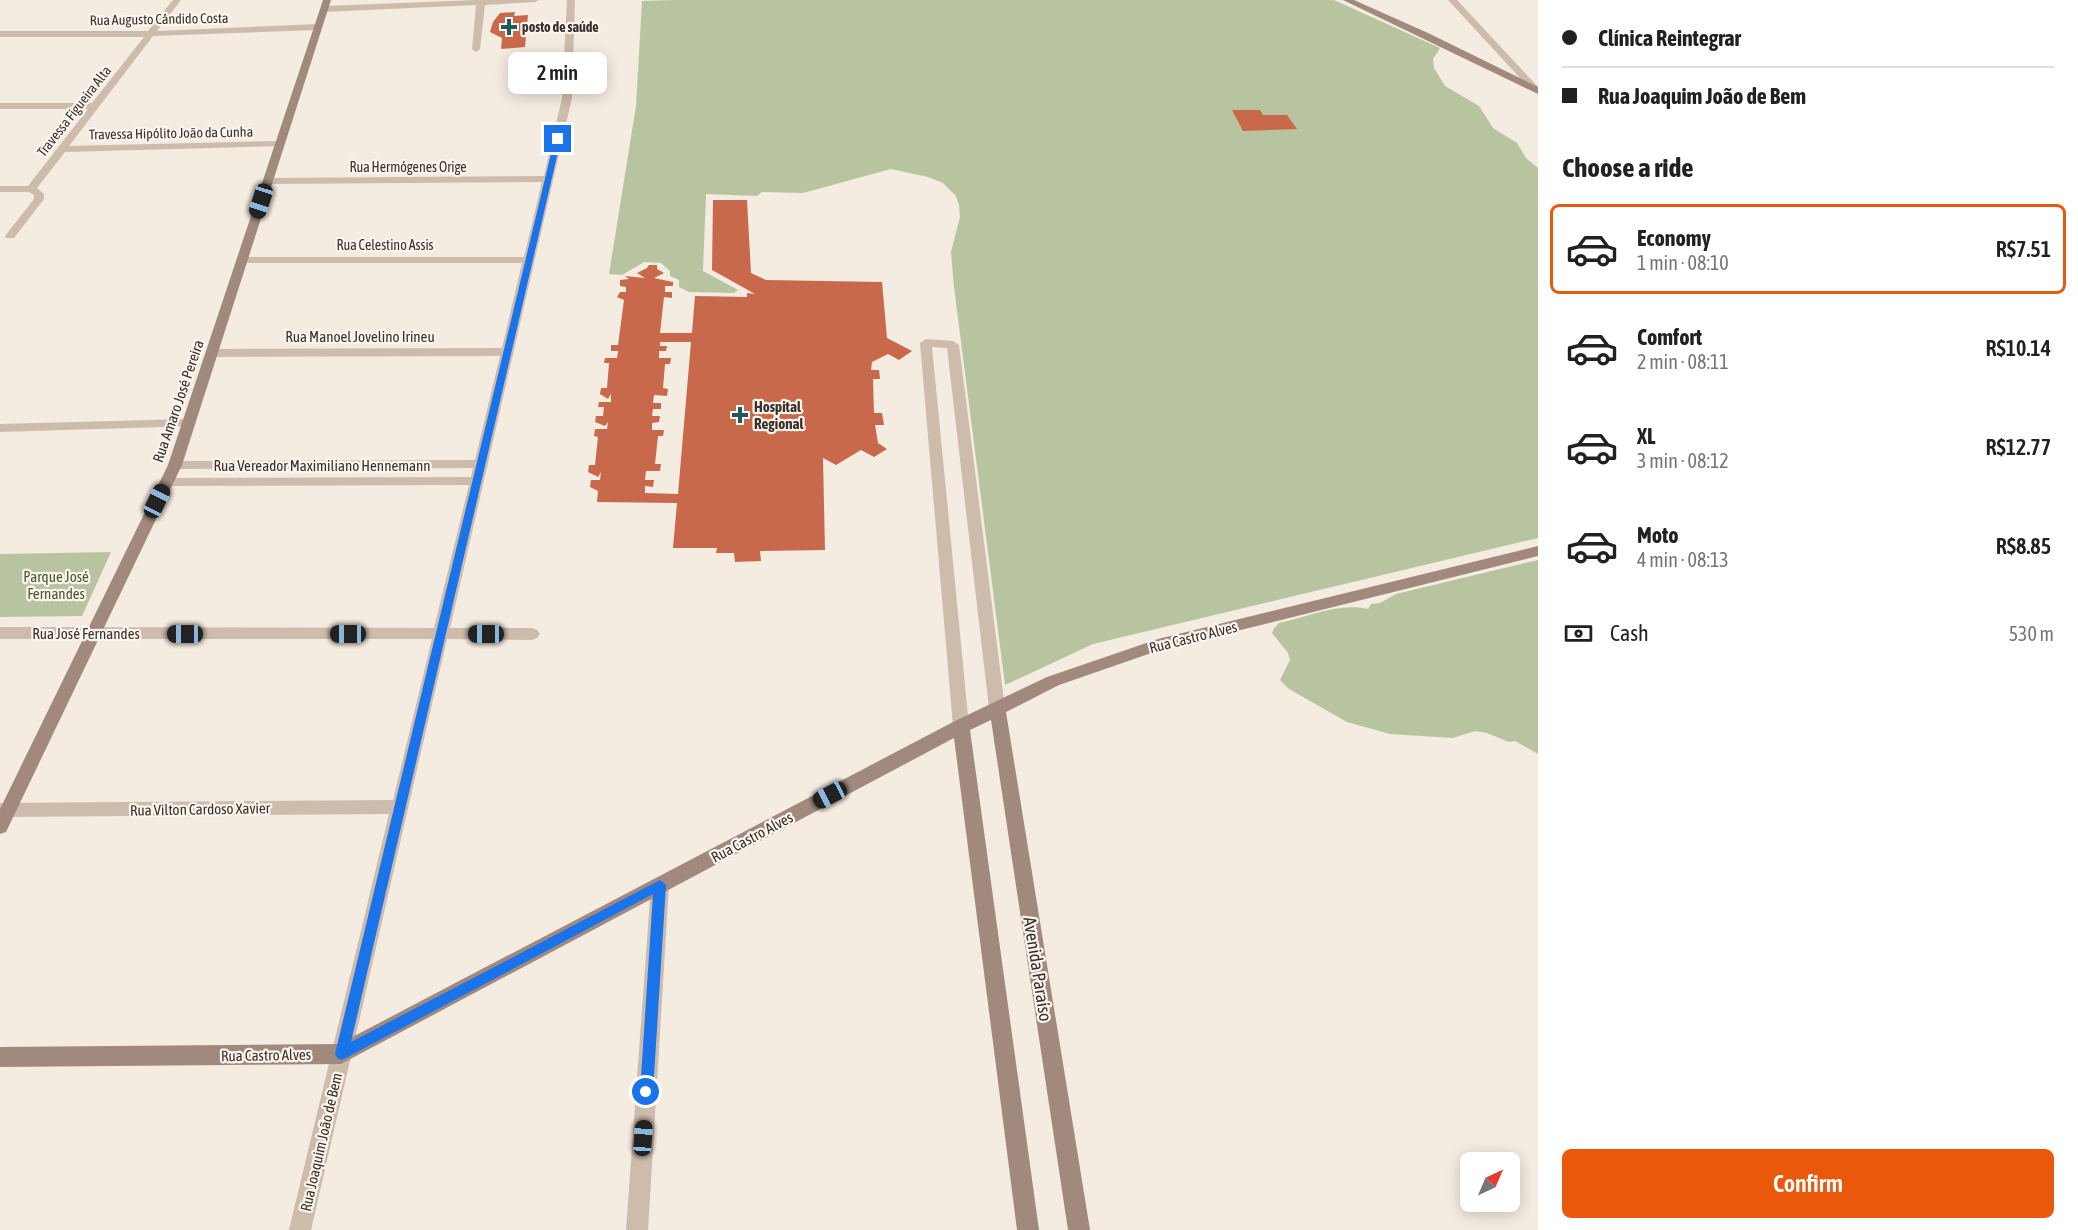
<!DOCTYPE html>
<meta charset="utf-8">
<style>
:root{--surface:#fff;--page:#f6f6f6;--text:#202124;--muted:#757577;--line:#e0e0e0;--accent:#ea580c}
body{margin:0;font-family:"Asap Condensed",sans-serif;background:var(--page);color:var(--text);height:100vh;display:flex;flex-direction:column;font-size:22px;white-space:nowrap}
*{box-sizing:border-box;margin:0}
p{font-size:20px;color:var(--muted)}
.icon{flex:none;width:33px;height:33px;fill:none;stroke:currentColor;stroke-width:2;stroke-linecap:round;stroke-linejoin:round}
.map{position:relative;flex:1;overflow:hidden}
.sheet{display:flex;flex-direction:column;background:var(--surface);width:540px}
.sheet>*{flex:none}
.banner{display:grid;align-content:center;height:132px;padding:0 24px;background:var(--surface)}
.needle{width:39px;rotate:44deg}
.buttons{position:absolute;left:1460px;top:1152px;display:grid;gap:12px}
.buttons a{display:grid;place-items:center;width:60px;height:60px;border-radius:9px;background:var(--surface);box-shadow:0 3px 15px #0003;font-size:30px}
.end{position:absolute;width:27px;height:27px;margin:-14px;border:8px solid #1a73e8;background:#fff;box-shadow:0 0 0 3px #fff}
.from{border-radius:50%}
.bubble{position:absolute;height:42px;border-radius:9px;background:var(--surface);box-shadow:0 3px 15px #0003;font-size:20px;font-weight:600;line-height:42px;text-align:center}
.car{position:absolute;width:18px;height:36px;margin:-18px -9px;border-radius:8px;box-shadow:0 0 4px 2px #0007;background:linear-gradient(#222 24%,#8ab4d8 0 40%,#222 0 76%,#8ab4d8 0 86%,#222 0)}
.banner b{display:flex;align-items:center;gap:21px;height:57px;font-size:22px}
.banner b+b{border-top:2px solid var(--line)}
.banner i{width:15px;height:15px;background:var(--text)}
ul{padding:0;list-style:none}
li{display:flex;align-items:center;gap:18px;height:90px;margin:0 12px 9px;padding:0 12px;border:3px solid transparent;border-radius:9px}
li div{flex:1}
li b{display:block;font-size:22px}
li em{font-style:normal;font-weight:600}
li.on{border-color:var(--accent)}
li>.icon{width:54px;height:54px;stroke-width:1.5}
h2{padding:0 24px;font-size:27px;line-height:72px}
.pay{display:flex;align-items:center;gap:15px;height:66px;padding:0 24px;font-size:22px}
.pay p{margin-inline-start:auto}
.action{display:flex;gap:12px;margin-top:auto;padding:12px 24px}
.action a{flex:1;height:69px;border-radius:9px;background:var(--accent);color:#fff;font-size:24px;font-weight:600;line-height:69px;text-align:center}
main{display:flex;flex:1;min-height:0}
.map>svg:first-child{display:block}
.green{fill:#b8c4a0}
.building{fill:#c8694b;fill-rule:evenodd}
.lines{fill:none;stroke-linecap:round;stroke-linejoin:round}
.street{fill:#cdbbac;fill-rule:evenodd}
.secondary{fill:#a18a7d;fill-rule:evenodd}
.route{fill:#1a73e8}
.poi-dot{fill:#1f5a5e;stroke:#fbf5ee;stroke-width:2}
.labels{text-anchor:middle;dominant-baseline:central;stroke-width:4.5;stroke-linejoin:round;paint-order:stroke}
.far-street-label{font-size:14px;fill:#3b302b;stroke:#fbf5ee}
.far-poi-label{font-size:14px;font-weight:bold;fill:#3b302b;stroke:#fbf5ee;text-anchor:start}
.street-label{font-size:15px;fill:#3b302b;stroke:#fbf5ee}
.poi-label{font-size:15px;font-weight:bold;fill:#3b302b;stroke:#fbf5ee;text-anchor:start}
.park-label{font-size:15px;fill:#4a5a2e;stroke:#fbf5ee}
.near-street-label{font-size:18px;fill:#3b302b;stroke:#fbf5ee}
</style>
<main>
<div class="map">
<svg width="1538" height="1230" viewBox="0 0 1538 1230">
<rect width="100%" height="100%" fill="#f4ebe1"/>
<!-- green -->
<path class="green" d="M672,0H1334L1440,48L1433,59L1434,68L1445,86L1479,106L1493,128L1517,143L1526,158L1538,168V538L1093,644L1005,685L954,287L951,252L960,217L959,205L956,196L943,183L928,177L891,169L803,193L762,192L757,196L706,194L703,271L738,290L734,293L689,292L679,287V280L670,276V271L661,263L644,262L622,275L609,274L636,106L642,1Z
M111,552L82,616L0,617V554Z
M1538,560V754L1515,741L1509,742L1487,733L1475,731L1453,738L1390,734L1347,722L1289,689L1280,680L1290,660L1288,653L1272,633L1274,628L1279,623C1307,617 1340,602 1368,609L1371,604L1380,603L1396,594Z"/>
<!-- building -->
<path class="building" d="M515,12L514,16L528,15L525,47L501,49L502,38L490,32L493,22L500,13Z
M1232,110H1260L1263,115H1287L1297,129L1243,131Z
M713,200H747L751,273L766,280L882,282L887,338L912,351L899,360L888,354L872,362L871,370H879L880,379H873L874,413H882L884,425H875L878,443L887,449L874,457L861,450L836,465L823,458L825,550L760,551L761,561L735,562L734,553H716L717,548H673L677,503L597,502L598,491L590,487L591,480H600L601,472L598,477L588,472L589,465H595L598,437L594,436L595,429H607L608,422L605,426L595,422L596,416H603L604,407H598L599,402H611V394L608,399L600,394L601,388H607L609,363H604L605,358H617L618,351H611V345H618L624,300L617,297L620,292H626V287L620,286V280L629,279L625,276L645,278L637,273L647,268L649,265H657V269L664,273L654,278L673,282V286H665V292H672V298L664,297L660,333H692L695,296L747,297V293L755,294L712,270ZM660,342H691L678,494L645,493V486L653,487L654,480H645L646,471H660L661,464H655L658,436H663L664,430H652V423L659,422L660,416H652L653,409H661V403H653L654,395L667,396L668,389L663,388L665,364H670L671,358H659V351H666L667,346H660Z"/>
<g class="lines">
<!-- street -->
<path class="street" d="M173,0H181L157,31L318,24L322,27L318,30L153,36L69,146L280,141L283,142V146L65,152L37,188L44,194V199L14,238H6L5,236L34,199V195L29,192H0V186H28L88,109H0V103H92L144,37H0V31H148Z
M477,0H539L535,2L485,5L480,49L476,52L472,49L476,5L324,12L320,9L324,6Z
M567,0H575L572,98L450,628H532L537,630L540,634L537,638L532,640L447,639L311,1230H289L389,814L0,817V803L393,800L432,639H0V627L434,628L469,485L166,486L159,482L166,478L471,477L473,468L175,469L168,465L175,461L475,460L500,356L212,357L206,353L212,349L502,348L522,263H242L236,260L242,257H524L542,182L268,184L263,181L268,178L544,176L562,98Z
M1448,0H1457L1538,87V91H1532Z
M926,339L953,341L959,345L1005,708L1003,712L997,714L991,712L989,708L947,348L932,347L969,726L967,731L961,732L955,731L953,726L920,343Z
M189,419L195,423L194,426L0,432V424Z
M660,877L666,879L669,885L648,1230H626L651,885L654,879Z"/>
<!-- secondary -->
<path class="secondary" d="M323,0H331L182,465L6,832L0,834V809L168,465Z
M1343,0H1354L1428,33L1538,87V94Z
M1538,546V556L1160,650L1059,685L1006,712L1090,1230H1068L991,720L970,730L1039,1230H1017L954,738L341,1064L0,1067V1047L339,1044L955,721L1047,677L1158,639Z"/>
</g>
<!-- route -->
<path class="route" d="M555,137L561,139L351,1042L660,880L666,885L653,1092L651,1097L646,1098L642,1097L640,1092L653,894L346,1058L341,1060L337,1058L335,1054Z"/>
<!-- markers -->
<g class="poi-dot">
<path d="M506 18h6v6h6v6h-6v6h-6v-6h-6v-6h6z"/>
<path d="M737 406h6v6h6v6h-6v6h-6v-6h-6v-6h6z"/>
</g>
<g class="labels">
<!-- far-street labels -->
<g class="far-street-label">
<text transform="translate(159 19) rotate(-1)">Rua Augusto Cândido Costa</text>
<text transform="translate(74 111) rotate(-52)">Travessa Figueira Alta</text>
<text transform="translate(171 133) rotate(-1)">Travessa Hipólito João da Cunha</text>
<text x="408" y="167">Rua Hermógenes Orige</text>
<text x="385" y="245">Rua Celestino Assis</text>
</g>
<!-- far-poi labels -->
<g class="far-poi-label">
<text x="522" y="27">posto de saúde</text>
</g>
<!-- street labels -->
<g class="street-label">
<text x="360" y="336">Rua Manoel Jovelino Irineu</text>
<text transform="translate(178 401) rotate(-71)">Rua Amaro José Pereira</text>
<text x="322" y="465">Rua Vereador Maximiliano Hennemann</text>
<text x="86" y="633">Rua José Fernandes</text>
<text transform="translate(1193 637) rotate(-14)">Rua Castro Alves</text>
<text transform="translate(200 809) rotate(-1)">Rua Vilton Cardoso Xavier</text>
<text transform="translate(752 837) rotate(-28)">Rua Castro Alves</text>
<text transform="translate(266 1055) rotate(-1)">Rua Castro Alves</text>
<text transform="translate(321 1142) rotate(-77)">Rua Joaquim João de Bem</text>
</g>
<!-- poi labels -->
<g class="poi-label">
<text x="754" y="406">Hospital<tspan x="754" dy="17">Regional</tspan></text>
</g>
<!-- park labels -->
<g class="park-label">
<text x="56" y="576">Parque José<tspan x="56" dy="17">Fernandes</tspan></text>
</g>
<!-- near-street labels -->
<g class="near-street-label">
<text transform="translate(1038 969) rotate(81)">Avenida Paraíso</text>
</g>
</g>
</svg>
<div class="buttons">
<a><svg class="needle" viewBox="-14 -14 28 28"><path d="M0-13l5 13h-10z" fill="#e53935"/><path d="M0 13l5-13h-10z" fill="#757577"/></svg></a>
</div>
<i class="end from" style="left:646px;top:1092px"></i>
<i class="end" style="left:558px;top:139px"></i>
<div class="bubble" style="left:508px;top:52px;width:99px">2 min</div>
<i class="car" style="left:261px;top:201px;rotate:198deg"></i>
<i class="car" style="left:157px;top:501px;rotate:26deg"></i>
<i class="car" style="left:185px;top:634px;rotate:270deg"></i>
<i class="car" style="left:348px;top:634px;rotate:270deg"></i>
<i class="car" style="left:486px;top:634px;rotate:270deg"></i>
<i class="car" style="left:830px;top:795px;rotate:242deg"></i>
<i class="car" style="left:643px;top:1138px;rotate:4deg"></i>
</div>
<section class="sheet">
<div class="banner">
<b><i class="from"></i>Clínica Reintegrar</b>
<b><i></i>Rua Joaquim João de Bem</b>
</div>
<h2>Choose a ride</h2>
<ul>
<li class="on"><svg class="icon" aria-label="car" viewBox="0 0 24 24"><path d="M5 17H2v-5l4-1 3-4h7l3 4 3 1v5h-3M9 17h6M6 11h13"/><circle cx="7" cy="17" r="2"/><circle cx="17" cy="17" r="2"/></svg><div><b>Economy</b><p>1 min · 08:10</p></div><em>R$7.51</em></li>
<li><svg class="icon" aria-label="car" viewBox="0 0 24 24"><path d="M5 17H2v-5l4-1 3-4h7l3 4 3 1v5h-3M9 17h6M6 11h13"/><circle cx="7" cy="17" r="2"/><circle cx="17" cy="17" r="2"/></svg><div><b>Comfort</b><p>2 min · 08:11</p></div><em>R$10.14</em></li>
<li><svg class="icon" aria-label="car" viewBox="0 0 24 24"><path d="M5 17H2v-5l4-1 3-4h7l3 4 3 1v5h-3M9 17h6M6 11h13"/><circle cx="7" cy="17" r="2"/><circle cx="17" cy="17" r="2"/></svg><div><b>XL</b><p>3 min · 08:12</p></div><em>R$12.77</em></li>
<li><svg class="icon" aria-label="car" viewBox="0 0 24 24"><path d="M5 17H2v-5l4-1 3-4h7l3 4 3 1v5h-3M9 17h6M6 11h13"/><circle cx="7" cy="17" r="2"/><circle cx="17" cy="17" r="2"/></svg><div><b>Moto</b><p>4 min · 08:13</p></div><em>R$8.85</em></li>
</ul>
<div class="pay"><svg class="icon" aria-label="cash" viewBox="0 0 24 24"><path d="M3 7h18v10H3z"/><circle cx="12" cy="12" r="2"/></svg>Cash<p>530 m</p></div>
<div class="action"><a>Confirm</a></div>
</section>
</main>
